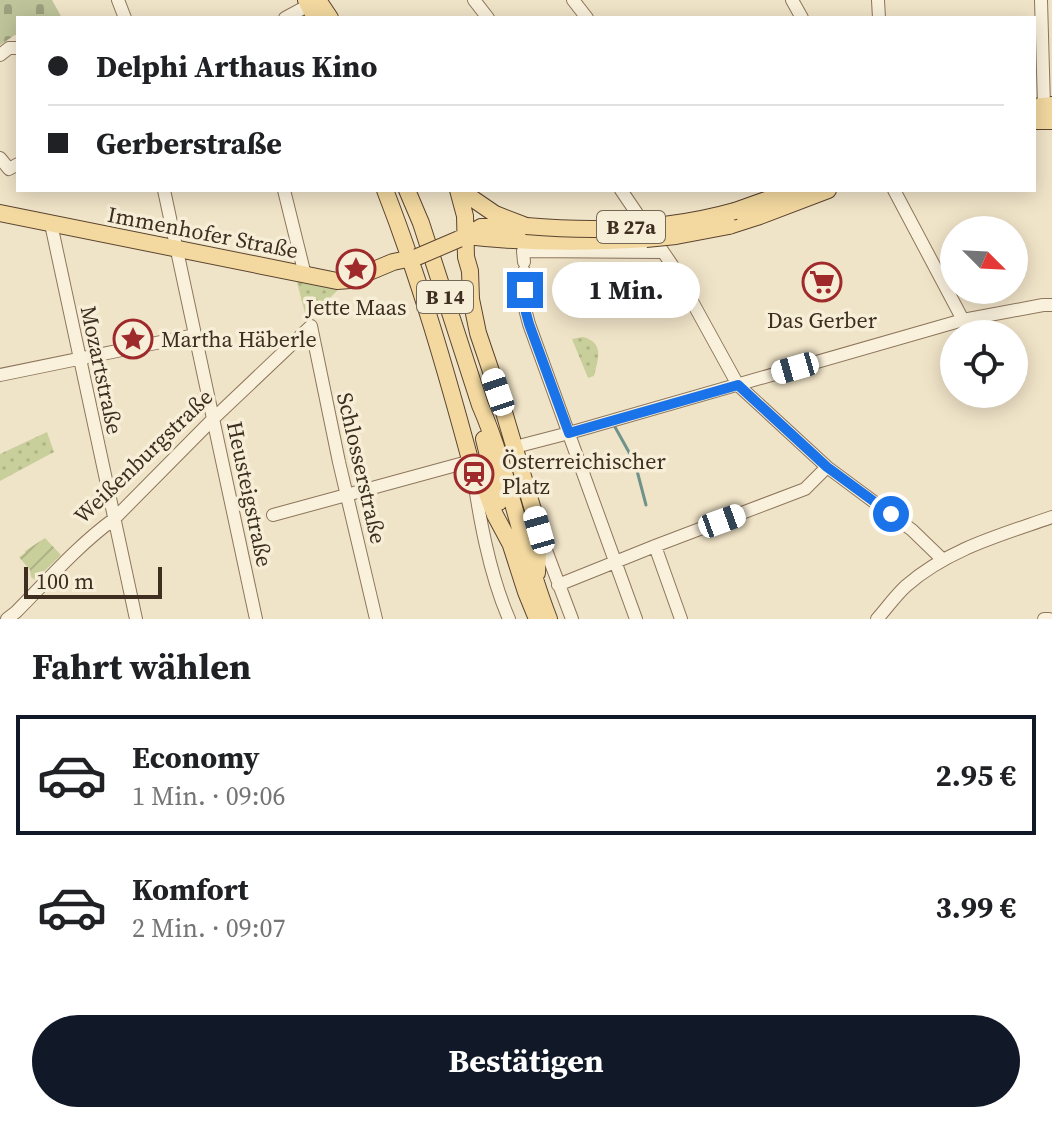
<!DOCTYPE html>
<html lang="de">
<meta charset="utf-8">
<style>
:root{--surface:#fff;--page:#f2f2f2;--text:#202124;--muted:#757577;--line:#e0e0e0;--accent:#111827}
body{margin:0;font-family:"Source Serif 4",serif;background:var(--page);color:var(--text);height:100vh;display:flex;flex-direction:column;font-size:30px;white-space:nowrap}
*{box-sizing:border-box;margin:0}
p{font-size:26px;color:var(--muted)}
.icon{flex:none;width:44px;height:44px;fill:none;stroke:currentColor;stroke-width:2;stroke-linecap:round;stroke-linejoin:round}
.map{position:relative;height:619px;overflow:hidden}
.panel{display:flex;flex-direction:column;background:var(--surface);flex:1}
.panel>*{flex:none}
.guide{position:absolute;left:16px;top:16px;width:1020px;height:176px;border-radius:0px;box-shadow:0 4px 20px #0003;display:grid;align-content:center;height:176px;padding:0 32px;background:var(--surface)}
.needle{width:52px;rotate:114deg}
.buttons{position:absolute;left:940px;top:216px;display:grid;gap:16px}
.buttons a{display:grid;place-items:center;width:88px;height:88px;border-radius:50%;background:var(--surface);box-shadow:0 4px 20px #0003;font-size:40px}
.scale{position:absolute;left:24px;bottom:20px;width:138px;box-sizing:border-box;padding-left:8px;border:4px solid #3d2e20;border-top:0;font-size:22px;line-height:28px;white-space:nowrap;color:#3d2e20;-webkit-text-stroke:6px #f7eed8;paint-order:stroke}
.end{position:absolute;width:36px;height:36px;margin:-18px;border:10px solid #1a73e8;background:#fff;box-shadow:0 0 0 4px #fff}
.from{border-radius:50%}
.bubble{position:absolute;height:56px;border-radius:28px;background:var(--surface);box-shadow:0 4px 20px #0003;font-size:26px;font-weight:700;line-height:56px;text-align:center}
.car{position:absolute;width:24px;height:48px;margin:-24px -12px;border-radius:10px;box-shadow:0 0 6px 2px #0007;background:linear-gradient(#fff 24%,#345 0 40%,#fff 0 76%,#345 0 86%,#fff 0)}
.guide b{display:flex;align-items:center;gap:28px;height:76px;font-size:30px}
.guide b+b{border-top:2px solid var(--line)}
.guide i{width:20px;height:20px;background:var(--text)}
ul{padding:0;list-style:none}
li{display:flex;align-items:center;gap:24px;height:120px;margin:0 16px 12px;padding:0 16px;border:4px solid transparent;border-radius:0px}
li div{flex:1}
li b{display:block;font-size:30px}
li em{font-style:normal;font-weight:700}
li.current{border-color:var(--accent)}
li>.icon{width:72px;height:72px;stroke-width:1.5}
h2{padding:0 32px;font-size:36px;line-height:96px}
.cta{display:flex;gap:16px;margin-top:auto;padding:16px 32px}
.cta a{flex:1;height:92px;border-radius:48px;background:var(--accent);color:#fff;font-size:32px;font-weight:700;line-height:92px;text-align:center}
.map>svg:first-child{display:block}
.grass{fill:url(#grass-dots)}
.cemetery{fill:url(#cemetery-stones)}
.garden{fill:url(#garden-furrows)}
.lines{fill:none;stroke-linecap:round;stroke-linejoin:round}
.stream{stroke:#6f938a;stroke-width:3}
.minor-casing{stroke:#8d765c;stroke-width:14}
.major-casing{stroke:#5b4430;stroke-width:18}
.minor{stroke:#faf1dc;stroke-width:12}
.major{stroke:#f3d9a0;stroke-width:16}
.major-bridge-casing{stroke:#5b4430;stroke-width:18;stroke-linecap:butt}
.major-bridge{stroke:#f3d9a0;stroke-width:16}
.route{stroke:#1a73e8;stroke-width:10}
.labels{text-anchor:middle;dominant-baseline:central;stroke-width:7;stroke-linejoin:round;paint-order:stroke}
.shield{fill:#f7eed8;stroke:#756857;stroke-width:2}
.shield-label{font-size:20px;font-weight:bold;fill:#3d2e20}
.street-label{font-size:22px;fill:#3d2e20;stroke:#f7eed8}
.poi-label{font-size:22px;fill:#3d2e20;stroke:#f7eed8}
</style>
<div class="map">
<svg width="1052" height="619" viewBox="0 0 1052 619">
<defs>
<pattern id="grass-dots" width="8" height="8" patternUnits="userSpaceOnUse" patternTransform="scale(2)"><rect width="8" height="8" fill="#c9cf9b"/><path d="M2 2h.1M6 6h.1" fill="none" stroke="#aeb285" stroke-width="1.8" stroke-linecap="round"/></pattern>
<pattern id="cemetery-stones" width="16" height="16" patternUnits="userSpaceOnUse" patternTransform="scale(2)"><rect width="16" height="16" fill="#bfc49a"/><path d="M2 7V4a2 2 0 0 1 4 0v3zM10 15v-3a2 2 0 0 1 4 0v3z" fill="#9ca07d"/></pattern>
<pattern id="garden-furrows" width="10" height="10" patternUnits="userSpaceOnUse" patternTransform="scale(2)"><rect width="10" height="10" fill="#c9cf9b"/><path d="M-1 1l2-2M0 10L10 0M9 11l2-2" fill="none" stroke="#aeb285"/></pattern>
</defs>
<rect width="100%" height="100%" fill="#f0e4c8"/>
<!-- grass -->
<path class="grass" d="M296,279L339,288V289L307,320Z
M583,337C605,343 598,359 594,376L588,378L572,339Z
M47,432L54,452L0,481V454Z"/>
<!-- cemetery -->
<path class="cemetery" d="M0,0H52L62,18H18V35H15L0,45Z"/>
<!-- garden -->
<path class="garden" d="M45,538L61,555L35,580L31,577L30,570L19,557L25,553V551Z"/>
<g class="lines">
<!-- stream -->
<path class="stream" d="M615,427L635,463L646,505"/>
<!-- minor casing -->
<g class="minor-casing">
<path id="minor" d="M118,0L125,18
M474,0L488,18
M573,0L587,18
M792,0L802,18
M878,0L879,18
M1041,0L1044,106
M285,18L309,5
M0,55L9,48H18
M0,158L9,169L18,164
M164,190L256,619
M284,190L305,275
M621,190L672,265L738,385L827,467L912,530L943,560
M894,190L963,320
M51,224L136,619
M524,262L523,251L663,252
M524,271L525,309L529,324L636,619
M311,326L339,462L376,619
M0,375L195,335
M515,447L569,433L963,320L1043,305H1052
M472,467C479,516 489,573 509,619
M273,515L471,461
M541,537L572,619
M655,546L681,619
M558,585L655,546L805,489L827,467
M7,619L16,612C48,580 77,546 114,519L214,418L311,326
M877,619C887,608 895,596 906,586C948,549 1001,535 1052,517
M1044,619H1049"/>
</g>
<!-- major casing -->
<g class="major-casing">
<path id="major" d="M306,0L315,18
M318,0L330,18
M1034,107L1052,105
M1034,121H1052
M385,190C420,280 447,374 472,467L480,475L495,515L510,543
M407,190L421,223L480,405C510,474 521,549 549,619
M458,190L465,216L466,257L470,271L471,299L478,333L498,392L539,530L537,573
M460,190L495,214L526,226
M735,211L794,190
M0,213L337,281L350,280L393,262L417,257
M729,226L757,217L828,190
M466,236C526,243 586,243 646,239
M466,236L481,227L516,226
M484,439L499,502
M508,536L526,592L537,619"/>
</g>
<!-- minor -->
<use href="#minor" class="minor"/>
<!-- major -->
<use href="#major" class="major"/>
<!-- major-bridge casing -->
<g class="major-bridge-casing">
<path id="major-bridge" d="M526,226C595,232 668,230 735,211
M646,239L676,236L729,226
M417,257L459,239"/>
</g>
<!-- major-bridge -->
<use href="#major-bridge" class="major-bridge"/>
</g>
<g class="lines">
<!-- route -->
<path class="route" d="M525,290V309L529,324L569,433L738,385L827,467L891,514"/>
</g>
<!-- icons -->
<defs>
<g id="sight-ring" transform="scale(2)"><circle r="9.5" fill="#f7eed8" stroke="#9e2a2b" stroke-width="1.5"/><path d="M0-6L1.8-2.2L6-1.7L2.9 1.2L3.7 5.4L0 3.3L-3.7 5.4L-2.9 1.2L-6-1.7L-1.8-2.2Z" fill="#9e2a2b"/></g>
<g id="supermarket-ring" transform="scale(2)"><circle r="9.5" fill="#f7eed8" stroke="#9e2a2b" stroke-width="1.5"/><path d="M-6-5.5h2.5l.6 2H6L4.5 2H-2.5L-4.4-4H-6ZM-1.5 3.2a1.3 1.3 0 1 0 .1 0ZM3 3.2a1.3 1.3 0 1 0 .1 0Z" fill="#9e2a2b"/></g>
<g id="station-ring" transform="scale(2)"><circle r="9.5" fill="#f7eed8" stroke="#9e2a2b" stroke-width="1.5"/><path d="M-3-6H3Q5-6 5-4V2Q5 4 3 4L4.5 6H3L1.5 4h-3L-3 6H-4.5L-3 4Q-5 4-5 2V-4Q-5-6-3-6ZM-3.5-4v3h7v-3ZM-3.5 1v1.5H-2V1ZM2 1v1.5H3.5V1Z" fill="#9e2a2b"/></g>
</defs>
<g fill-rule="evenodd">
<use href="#sight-ring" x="356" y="269"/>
<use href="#supermarket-ring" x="822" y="282"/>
<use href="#sight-ring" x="133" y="339"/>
<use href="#station-ring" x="474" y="474"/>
</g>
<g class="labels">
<!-- shield labels -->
<g class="shield">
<rect x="597" y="211" width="68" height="32" rx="6"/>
<rect x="417" y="281" width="56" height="32" rx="6"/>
</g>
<g class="shield-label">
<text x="631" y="227">B 27a</text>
<text x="445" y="297">B 14</text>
</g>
<!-- street labels -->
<g class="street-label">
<text transform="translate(203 232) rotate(11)">Immenhofer Straße</text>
<text transform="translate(102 370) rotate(78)">Mozartstraße</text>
<text transform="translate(143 456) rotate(-44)">Weißenburgstraße</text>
<text transform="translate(362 468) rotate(77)">Schlosserstraße</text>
<text transform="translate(250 494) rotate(78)">Heusteigstraße</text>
</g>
<!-- poi labels -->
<g class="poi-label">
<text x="356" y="307">Jette Maas</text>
<text x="822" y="320">Das Gerber</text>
<text x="161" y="339" text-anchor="start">Martha Häberle</text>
<text x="502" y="461" text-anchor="start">Österreichischer<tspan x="502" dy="25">Platz</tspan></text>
</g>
</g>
</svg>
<div class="buttons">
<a><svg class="needle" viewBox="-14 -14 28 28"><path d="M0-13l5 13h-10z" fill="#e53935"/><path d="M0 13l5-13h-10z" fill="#757577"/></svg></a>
<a><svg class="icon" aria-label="locate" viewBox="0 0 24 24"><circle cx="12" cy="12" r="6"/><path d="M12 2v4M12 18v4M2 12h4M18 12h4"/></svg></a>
</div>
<div class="scale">100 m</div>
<i class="end from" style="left:891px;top:514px"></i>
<i class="end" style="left:525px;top:290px"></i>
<div class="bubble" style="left:552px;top:262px;width:148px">1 Min.</div>
<i class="car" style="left:795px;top:368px;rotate:254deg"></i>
<i class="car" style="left:498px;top:392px;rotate:341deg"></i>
<i class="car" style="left:722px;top:521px;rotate:70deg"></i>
<i class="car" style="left:539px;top:530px;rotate:344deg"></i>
<div class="guide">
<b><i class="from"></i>Delphi Arthaus Kino</b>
<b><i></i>Gerberstraße</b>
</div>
</div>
<section class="panel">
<h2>Fahrt wählen</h2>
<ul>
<li class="current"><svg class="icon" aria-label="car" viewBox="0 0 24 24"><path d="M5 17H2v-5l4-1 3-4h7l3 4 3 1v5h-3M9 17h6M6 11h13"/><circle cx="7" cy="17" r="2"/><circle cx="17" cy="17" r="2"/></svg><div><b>Economy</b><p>1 Min. · 09:06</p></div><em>2.95 €</em></li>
<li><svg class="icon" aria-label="car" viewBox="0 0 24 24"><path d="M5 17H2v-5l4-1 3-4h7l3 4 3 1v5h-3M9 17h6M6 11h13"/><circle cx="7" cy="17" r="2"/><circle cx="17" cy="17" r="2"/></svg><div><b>Komfort</b><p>2 Min. · 09:07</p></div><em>3.99 €</em></li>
</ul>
<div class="cta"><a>Bestätigen</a></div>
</section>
